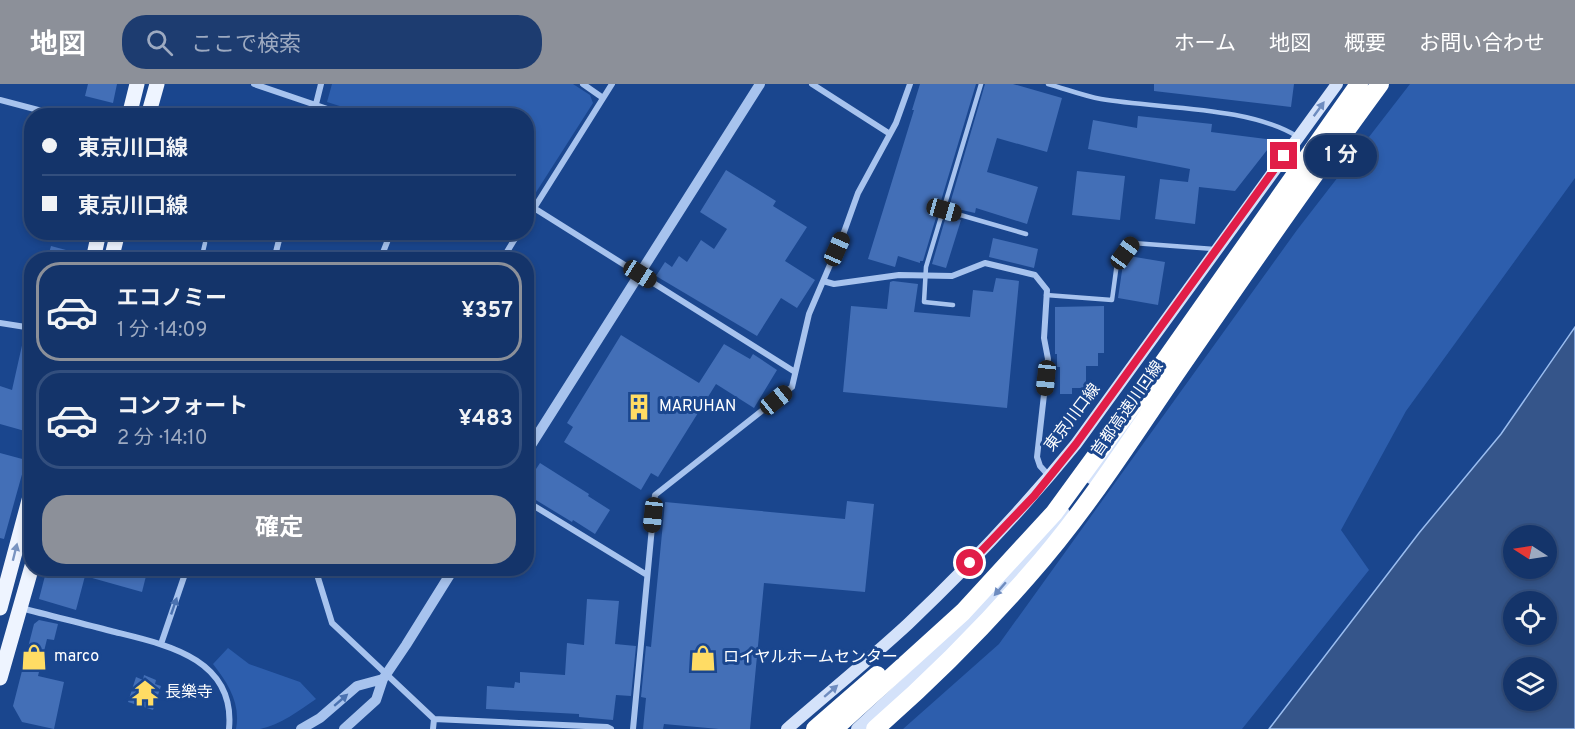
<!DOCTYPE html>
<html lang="ja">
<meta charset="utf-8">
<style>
:root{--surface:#14346a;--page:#1d3c70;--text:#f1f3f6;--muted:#9daac1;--line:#334f7e;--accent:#8c9099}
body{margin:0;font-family:Overpass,"Noto Sans JP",sans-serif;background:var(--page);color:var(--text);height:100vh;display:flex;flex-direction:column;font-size:22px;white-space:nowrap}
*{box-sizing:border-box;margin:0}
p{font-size:20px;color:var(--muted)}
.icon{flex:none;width:33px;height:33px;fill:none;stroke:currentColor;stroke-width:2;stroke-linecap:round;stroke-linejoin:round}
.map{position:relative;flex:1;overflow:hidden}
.drawer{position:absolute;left:24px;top:168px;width:510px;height:324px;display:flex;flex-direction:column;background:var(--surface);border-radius:24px;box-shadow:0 3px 9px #0003,0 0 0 2px var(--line)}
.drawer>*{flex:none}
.top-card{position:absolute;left:24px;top:24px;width:510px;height:132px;border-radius:24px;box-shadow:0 3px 9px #0003,0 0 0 2px var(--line);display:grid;align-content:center;height:132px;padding:0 18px;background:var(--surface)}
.needle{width:39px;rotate:282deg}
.buttons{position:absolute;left:1503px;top:441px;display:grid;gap:12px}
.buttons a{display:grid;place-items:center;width:54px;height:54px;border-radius:50%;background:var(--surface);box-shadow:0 3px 9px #0003,0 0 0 2px var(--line);font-size:30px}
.end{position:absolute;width:27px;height:27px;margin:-14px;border:8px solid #e11d48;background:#fff;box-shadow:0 0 0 3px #fff}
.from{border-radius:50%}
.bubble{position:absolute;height:42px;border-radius:21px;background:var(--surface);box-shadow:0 3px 9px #0003,0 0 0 2px var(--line);font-size:20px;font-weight:700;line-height:42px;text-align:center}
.car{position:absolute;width:18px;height:36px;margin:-18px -9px;border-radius:8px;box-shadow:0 0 4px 2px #0007;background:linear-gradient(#222 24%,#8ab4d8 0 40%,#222 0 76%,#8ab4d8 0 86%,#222 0)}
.top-card b{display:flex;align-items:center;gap:21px;height:57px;font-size:22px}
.top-card b+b{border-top:2px solid var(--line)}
.top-card i{width:15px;height:15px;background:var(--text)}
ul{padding:10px 0 0;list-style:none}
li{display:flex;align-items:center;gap:18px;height:99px;margin:0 12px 9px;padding:0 6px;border:3px solid var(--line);border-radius:24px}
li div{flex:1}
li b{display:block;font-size:22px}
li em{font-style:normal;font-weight:700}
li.on{border-color:var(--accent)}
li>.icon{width:54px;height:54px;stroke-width:1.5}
.cta{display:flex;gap:12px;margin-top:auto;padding:12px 18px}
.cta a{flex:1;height:69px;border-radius:24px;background:var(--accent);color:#fff;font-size:24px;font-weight:700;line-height:69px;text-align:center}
header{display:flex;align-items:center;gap:36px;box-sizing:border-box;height:84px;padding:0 30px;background:var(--accent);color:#fff}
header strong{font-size:28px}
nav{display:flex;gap:33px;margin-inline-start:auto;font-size:21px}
.search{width:420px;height:54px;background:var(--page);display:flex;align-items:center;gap:15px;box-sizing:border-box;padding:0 21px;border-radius:24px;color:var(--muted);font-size:22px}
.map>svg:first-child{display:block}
.green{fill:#2d5ead}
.water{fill:#35558a;stroke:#9abdf0;stroke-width:1.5;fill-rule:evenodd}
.building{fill:#436fb7}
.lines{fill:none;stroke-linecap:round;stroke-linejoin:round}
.service{stroke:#a7c3ee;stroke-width:4.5}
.minor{stroke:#a7c3ee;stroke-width:6}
.tertiary{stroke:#a7c3ee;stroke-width:10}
.secondary{stroke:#d4e2fa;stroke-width:12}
.primary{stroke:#eef4ff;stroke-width:15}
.motorway{stroke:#fff;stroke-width:18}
.oneway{fill:#6e8cbf}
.oneway2{fill:#7994c1}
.oneway3{fill:#4b72b0}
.route{stroke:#e11d48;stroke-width:8}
.labels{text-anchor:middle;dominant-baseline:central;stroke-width:6;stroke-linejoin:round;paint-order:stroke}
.poi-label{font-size:16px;fill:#fff;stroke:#1a468e;text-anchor:start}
.street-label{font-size:16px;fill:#fff;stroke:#1a468e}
</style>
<header>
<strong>地図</strong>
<div class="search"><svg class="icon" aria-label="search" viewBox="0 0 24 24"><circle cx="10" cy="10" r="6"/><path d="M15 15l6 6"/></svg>ここで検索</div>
<nav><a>ホーム</a><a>地図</a><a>概要</a><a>お問い合わせ</a></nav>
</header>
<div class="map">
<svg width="1575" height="645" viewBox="0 0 1575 645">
<rect width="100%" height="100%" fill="#1a468e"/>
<!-- green -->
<path class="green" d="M332,0H573L590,11L593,19L533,113L526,112V32L368,31L327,18Z
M1410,0H1575V94L1406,327L1341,446L1369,486L1242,645H903L999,560L1297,146Z
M228,564L249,580L300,598L316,615C300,626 280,641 260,645C253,645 244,645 236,645C241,620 228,599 213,580Z"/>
<!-- water -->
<path class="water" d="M1575,243V645H1269L1419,449L1501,350ZM1514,452H1546V484H1514ZM1514,518H1546V550H1514ZM1514,584H1546V616H1514Z"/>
<!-- building -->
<path class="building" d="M88,0H117L113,19L85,12Z
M920,0H976L923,177H920V179L898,172L895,183L868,175L914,26H912Z
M985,0H1013L1062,14L1047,68L997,54L987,88L1038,103L1027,140L976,124L975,129L949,123Z
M1154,0H1294L1291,23L1154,7Z
M1138,32L1212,40L1211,48L1275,56L1235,107L1199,103L1195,140L1155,135L1160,95L1188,98L1190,85L1088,65L1093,36L1137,44Z
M726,86L776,117L773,122L807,143L785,177L815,196L797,224L781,214L757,252L656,192L665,178L672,183L679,172L687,178L701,156L714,165L727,145L700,128Z
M1077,87L1125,92L1120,136L1072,131Z
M946,132L961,136L946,184L932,180Z
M993,154L1038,165L1034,184L989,173Z
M51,162L66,166L64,176H47Z
M1129,172L1165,178L1158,221L1118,214L1123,180Z
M996,194L1019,197L1007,324L843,308L851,222L887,225L890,198L893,197L918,200L914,228L970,233L973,206L993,208Z
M1104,222V269H1098V282H1086V304H1072V310H1060V283H1057V270H1055V223Z
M25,248L32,249V349L0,340V302L12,306Z
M621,251L699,299L724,260L750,275L753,270L777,286L754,324L716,300L658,393L651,389L641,406L564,358L573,343L567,339Z
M0,369L26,376L4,455L0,454Z
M540,379L589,410L588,412L610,426L595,450L573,436L572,438L526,410V400Z
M847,417L874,420L865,508L764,499L750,645H719L664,640L663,645H643L646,614L641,613L646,562L651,563L665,418L845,435Z
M47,484H148L142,508L85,492L76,526L39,515Z
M587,515L619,517L615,560L636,562L631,612L616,611L613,636L579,633V630L486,625L487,602L514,604L515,598L520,599V588L565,591L567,559L584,561Z
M39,536L58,540L54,556L47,555L38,592L64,598L54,645L22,638L13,622L34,540Z
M144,591L156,596L155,600L161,602L153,626L128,618L136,593L143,596Z"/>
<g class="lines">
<!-- service -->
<path class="service" d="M1048,0C1066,5 1084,12 1101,15C1160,25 1249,22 1298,53
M943,126L1026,150
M201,176L205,159
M1046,211L1112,216L1117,179L1133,159L1214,165
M953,221L924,218L926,183L981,0"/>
<!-- minor -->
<path class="minor" d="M254,0L348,32
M583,0L603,14
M812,0L890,50
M0,16L61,32
M313,32L321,0
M526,119L795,288
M526,137L612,0
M274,176L281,148
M380,176L391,148
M502,176L519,148
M823,197L834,200L899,191L952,192L985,179L1035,191L1047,206L1044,254L1048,275L1037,373L1040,382L1050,393
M0,239L32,244
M526,417L647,491
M315,484L332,539L434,635L433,645
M21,524C51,532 81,539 111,547C163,560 236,573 229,645
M161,560L187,484
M434,635L607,643L611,645
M633,645L655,411L792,303L809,230L844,148L858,109L896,39L910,0"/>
<!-- tertiary -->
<path class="tertiary" d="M526,369L760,0
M301,645L320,634L357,602L383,595
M344,645L376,616L383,595L406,561L454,484"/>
<!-- secondary -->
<path class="secondary" d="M1091,394L1140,328
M787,645C827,610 869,576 908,540C968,483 1024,424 1076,360L1337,0
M857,645L972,538L1048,451L1064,429"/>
<!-- primary -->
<path class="primary" d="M129,32L137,0
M148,32L157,0
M93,176L99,148
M111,176L118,148
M0,524L32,405
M0,594L32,482"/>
<!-- motorway -->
<path class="motorway" d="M815,645L877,591
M834,645L963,528L1054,429L1151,296L1359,0
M875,645C930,597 981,546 1029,491C1085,428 1131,355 1179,285C1245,189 1311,94 1380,0"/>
</g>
<!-- one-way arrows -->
<defs><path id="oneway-solid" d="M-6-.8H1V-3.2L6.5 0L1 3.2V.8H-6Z" transform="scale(1.5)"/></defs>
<g class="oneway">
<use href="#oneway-solid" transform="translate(1319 25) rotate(-54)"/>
<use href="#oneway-solid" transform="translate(1000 505) rotate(131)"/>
<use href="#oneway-solid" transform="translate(831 607) rotate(-41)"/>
</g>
<use class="oneway2" href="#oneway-solid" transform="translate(15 468) rotate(-76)"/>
<g class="oneway3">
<use href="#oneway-solid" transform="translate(174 522) rotate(-71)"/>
<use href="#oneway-solid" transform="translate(341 616) rotate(-41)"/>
</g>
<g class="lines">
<!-- route -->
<path class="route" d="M970,479L1034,412L1076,360L1284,72"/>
</g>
<!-- icons -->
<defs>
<g id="building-bare" transform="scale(2.07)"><path d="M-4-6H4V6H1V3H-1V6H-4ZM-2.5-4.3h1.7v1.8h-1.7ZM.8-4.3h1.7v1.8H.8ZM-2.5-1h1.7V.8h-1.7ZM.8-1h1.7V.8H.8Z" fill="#ffdc64" stroke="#1a468e" stroke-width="2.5" paint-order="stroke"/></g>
<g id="shop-bare" transform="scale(2.07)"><path d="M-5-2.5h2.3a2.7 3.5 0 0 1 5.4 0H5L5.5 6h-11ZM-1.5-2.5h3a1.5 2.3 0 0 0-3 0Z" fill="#ffdc64" stroke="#1a468e" stroke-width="2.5" paint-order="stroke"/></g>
<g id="temple-bare" transform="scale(2.07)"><path d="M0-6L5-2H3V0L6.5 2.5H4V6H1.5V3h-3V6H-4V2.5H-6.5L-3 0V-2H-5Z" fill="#ffdc64" stroke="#1a468e" stroke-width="2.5" paint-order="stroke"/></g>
</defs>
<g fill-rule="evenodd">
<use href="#building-bare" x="639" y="323"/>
<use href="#shop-bare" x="34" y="573"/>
<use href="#shop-bare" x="703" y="574"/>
<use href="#temple-bare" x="145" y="609"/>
</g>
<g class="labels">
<!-- poi labels -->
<g class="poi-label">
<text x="659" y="323">MARUHAN</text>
<text x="54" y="573">marco</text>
<text x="723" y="574">ロイヤルホームセンター</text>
<text x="165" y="609">長樂寺</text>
</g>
<!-- street labels -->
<g class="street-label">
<text transform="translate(1128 325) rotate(-55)">首都高速川口線</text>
<text transform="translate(1073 334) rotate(-53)">東京川口線</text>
</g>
</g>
</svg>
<div class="buttons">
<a><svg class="needle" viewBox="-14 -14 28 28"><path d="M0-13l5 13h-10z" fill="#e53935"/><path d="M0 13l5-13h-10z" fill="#9daac1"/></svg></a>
<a><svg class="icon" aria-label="locate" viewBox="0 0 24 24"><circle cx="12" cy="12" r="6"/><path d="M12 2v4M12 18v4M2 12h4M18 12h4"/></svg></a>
<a><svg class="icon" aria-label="layers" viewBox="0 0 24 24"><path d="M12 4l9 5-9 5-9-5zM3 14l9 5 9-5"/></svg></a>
</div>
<i class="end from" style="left:970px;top:479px"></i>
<i class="end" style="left:1284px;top:72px"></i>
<div class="bubble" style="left:1305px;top:51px;width:72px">1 分</div>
<i class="car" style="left:944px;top:126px;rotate:106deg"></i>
<i class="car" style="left:837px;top:165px;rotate:24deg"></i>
<i class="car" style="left:1125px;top:169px;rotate:36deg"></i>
<i class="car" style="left:640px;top:190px;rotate:122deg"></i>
<i class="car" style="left:1046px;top:294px;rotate:186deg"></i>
<i class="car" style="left:776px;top:316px;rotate:51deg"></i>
<i class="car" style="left:653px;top:431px;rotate:186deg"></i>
<div class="top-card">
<b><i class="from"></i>東京川口線</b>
<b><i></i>東京川口線</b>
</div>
<section class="drawer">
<ul>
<li class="on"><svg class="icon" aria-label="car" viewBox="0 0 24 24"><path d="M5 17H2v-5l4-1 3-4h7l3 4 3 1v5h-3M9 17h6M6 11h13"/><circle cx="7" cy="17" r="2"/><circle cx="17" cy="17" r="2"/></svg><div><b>エコノミー</b><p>1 分 · 14:09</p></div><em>¥357</em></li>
<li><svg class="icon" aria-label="car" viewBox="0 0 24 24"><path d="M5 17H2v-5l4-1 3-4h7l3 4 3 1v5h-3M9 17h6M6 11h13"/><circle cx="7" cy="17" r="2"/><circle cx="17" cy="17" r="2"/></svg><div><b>コンフォート</b><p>2 分 · 14:10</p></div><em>¥483</em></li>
</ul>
<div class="cta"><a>確定</a></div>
</section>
</div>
